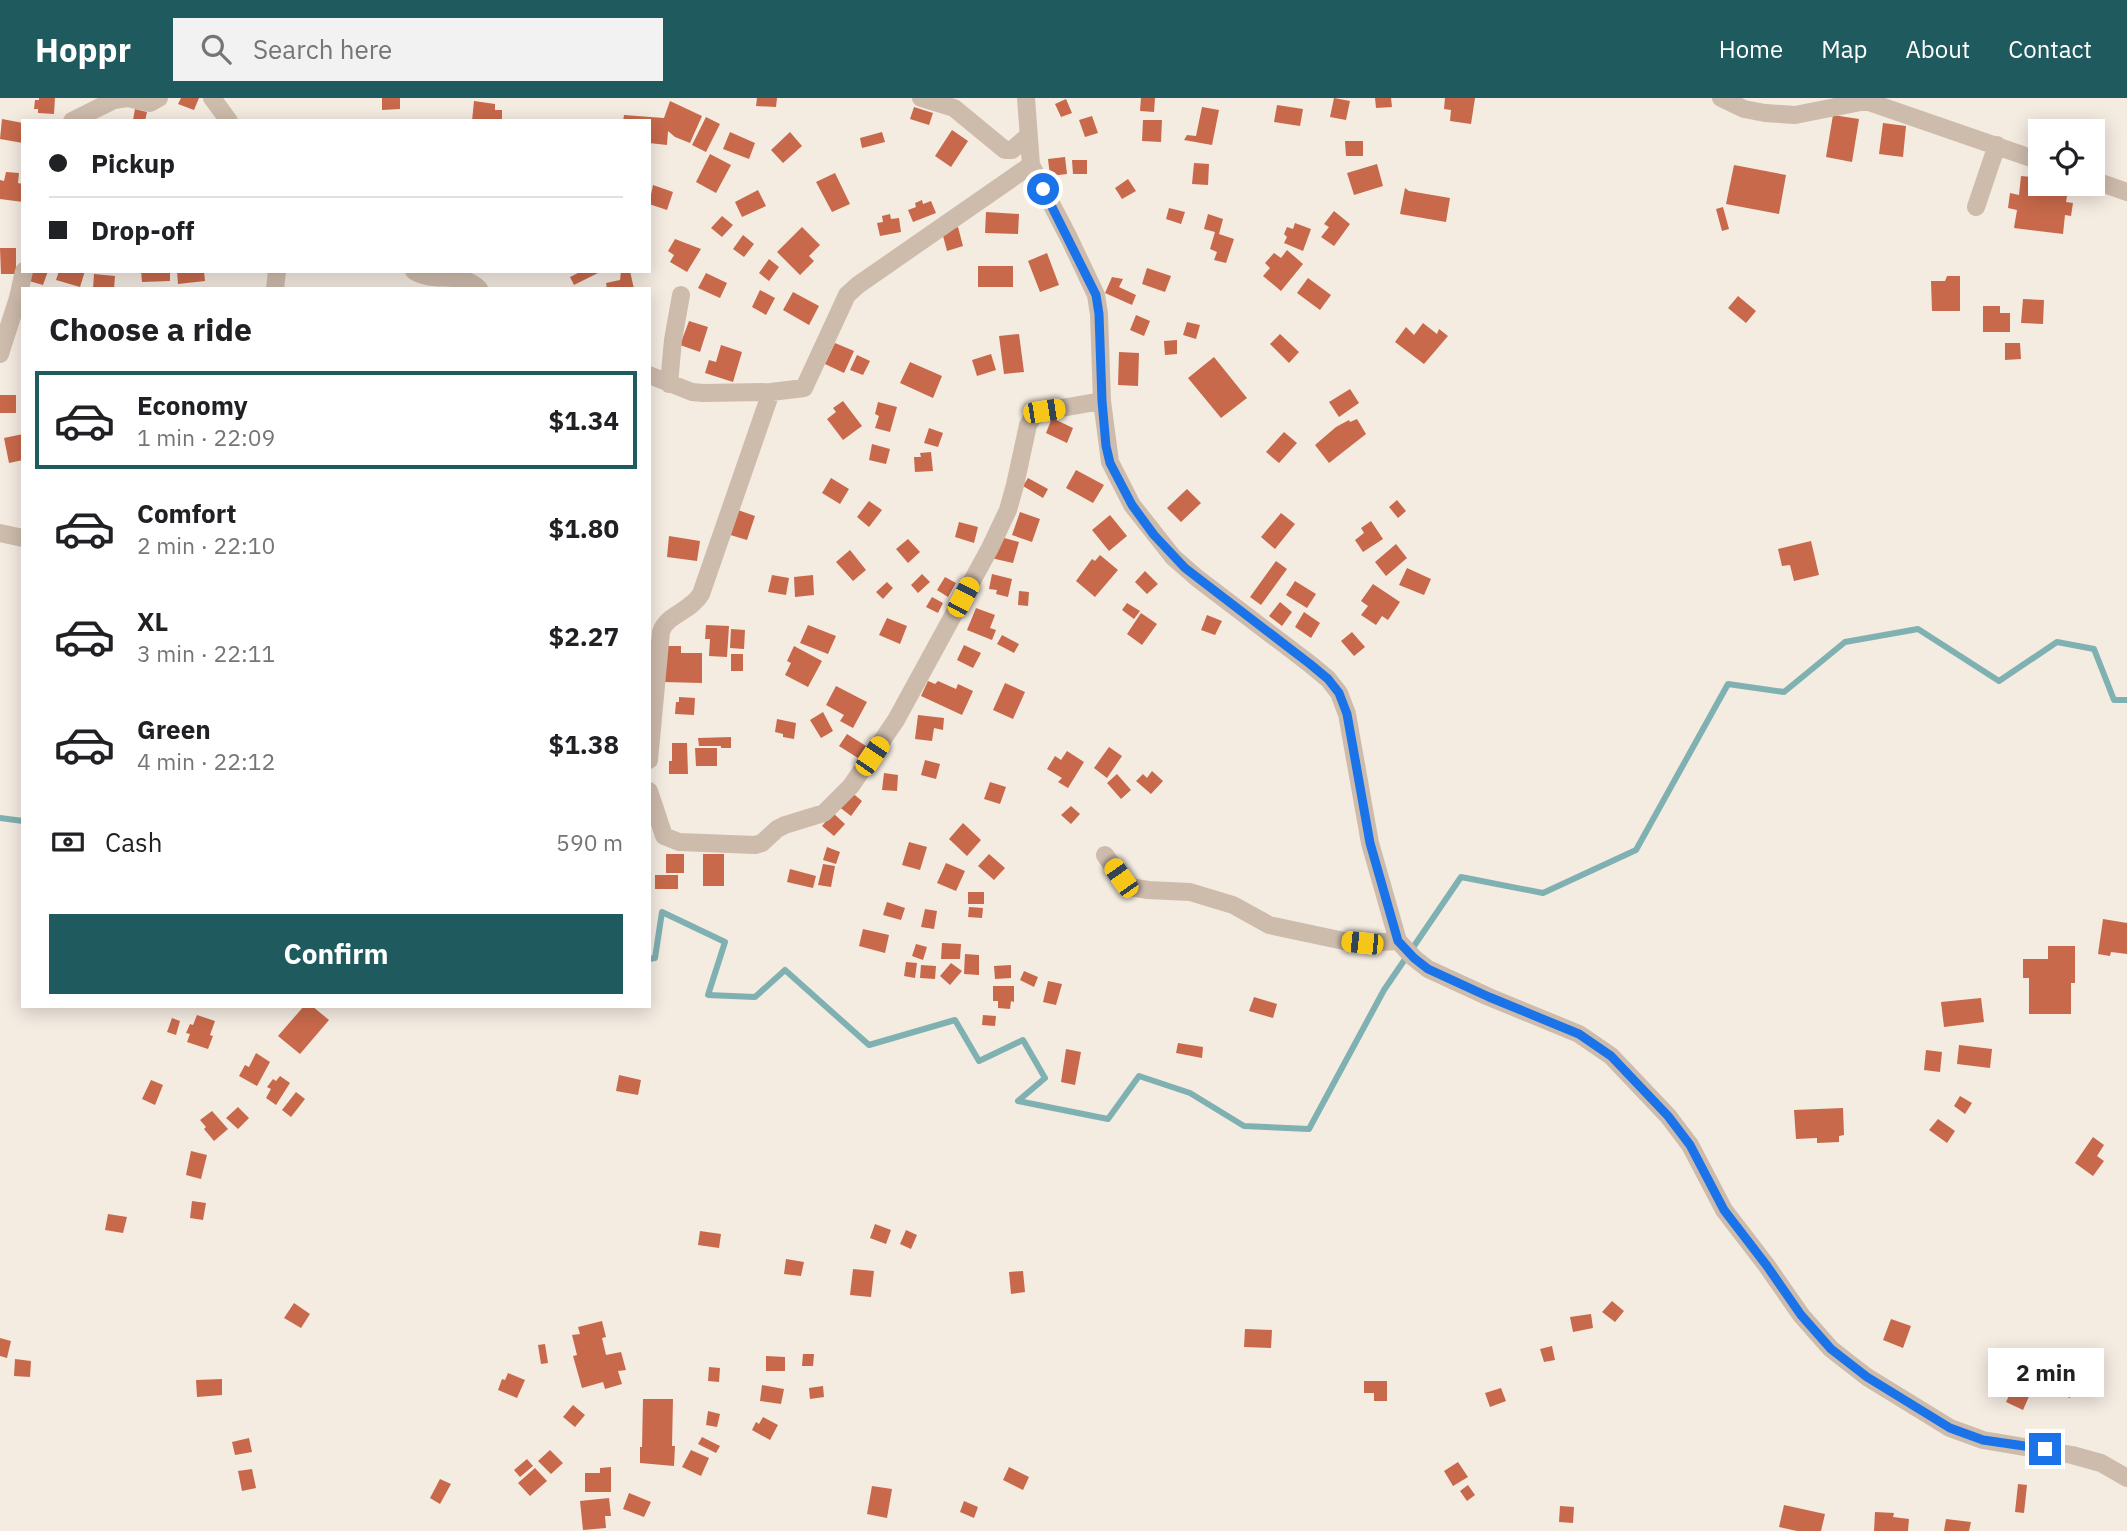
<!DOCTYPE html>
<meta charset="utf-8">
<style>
:root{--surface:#fff;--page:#f2f2f2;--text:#202124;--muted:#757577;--line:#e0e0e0;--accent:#1f5a5e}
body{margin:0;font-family:"IBM Plex Sans",sans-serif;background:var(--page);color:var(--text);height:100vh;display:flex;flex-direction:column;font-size:26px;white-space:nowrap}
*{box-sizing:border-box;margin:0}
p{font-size:23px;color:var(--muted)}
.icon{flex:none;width:38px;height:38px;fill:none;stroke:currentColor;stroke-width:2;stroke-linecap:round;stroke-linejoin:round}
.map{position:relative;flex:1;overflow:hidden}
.drawer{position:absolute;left:21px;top:189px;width:630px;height:721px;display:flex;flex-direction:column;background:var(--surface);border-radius:0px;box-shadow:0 4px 18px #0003}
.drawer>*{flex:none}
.guide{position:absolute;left:21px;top:21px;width:630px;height:154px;border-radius:0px;box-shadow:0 4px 18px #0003;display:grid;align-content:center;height:154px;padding:0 28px;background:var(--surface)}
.tools{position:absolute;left:2028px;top:21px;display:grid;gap:14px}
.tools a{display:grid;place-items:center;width:77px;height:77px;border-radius:0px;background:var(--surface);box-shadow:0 4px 18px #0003;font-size:35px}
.end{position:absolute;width:32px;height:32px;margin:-16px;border:9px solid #1a73e8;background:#fff;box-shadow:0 0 0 4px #fff}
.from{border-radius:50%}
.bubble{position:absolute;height:49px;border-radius:0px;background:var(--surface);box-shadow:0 4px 18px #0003;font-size:23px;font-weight:800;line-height:49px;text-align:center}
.car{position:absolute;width:21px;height:42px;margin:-21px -10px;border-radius:9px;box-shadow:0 0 5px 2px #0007;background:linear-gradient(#f5c518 24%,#345 0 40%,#f5c518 0 76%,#345 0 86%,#f5c518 0)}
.guide b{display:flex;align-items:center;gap:24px;height:66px;font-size:26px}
.guide b+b{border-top:2px solid var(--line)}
.guide i{width:18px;height:18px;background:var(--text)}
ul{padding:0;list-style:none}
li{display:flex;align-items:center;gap:21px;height:98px;margin:0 14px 10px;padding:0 14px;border:4px solid transparent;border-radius:0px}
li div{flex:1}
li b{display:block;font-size:26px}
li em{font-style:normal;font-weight:800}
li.active{border-color:var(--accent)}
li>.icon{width:63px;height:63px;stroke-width:1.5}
h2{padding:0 28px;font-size:32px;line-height:84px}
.pay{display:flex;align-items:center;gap:18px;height:77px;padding:0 28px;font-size:26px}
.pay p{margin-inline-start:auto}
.cta{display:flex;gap:14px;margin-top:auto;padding:14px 28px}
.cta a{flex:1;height:80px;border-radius:0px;background:var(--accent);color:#fff;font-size:28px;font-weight:800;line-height:80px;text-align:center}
header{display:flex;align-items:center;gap:42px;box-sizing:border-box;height:98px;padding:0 35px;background:var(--accent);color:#fff}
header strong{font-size:33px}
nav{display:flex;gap:38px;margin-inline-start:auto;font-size:24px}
.search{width:490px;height:63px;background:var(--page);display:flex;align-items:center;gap:18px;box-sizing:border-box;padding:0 24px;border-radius:0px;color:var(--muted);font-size:26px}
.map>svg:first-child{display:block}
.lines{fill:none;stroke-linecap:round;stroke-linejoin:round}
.stream{stroke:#7fb0b2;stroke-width:6}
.building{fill:#c8694b}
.street{stroke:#cdbbac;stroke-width:18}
.route{stroke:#1a73e8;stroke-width:9}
</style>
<header>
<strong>Hoppr</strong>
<div class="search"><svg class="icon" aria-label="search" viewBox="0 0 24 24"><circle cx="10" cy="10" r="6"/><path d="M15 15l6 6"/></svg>Search here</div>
<nav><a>Home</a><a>Map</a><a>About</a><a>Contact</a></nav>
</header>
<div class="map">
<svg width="2127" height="1433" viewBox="0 0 2127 1433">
<rect width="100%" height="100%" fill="#f4ebe1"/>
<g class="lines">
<!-- stream -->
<path class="stream" d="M0,720L23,723
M649,861L655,860L662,814L725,844L708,897L755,899L785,872L869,947L955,922L979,963L1023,942L1045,980L1018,1003L1108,1021L1139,978L1190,995L1244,1028L1309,1031L1384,892L1461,779L1543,795L1636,752L1728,586L1784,594L1845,544L1918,531L1999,583L2057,544L2094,551L2114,602H2127"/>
</g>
<!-- building -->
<path class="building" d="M39,0H55L54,16L38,15V11H34L35,2H39Z
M181,0H199L194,12L178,6Z
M382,0H400V11L382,12Z
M757,0H777L776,9L756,8Z
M1141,0H1155L1154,14L1140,13Z
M1334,0L1350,3L1346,22L1330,19Z
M1375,0H1391L1392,9L1376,10Z
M1445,0H1475L1471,26L1450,23L1451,12L1444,11Z
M1066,1L1072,15L1061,19L1055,6Z
M474,3L495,6V12H502V23H472Z
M670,3L702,18L690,45L675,39L668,33L667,47L649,45V23H623L624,17L664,20Z
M1277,7L1303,11L1300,28L1274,24Z
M914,9L933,15L929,27L910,21Z
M1202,9L1219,12L1212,47L1184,42L1187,37L1196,38Z
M135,11L147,14L145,23L133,22Z
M1833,17L1859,21L1852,64L1826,59Z
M1092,18L1098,35L1085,39L1079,22Z
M706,19L720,26L706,54L692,47Z
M2,21L23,25V45L0,41Z
M1143,22H1162L1161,44L1142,43Z
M1883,25L1906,28L1903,59L1879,56Z
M952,32L968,43L951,69L935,58Z
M730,34L755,45L749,61L723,51Z
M790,34L802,48L783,65L771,52Z
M882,34L885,44L862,50L860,40Z
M1345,43H1363V58H1346Z
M710,56L731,67L716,95L696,84Z
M1065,59L1067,76L1050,78L1048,61Z
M1072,62H1087V76H1073Z
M1194,65L1209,66L1208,87L1192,86Z
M1377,66L1383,88L1354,97L1347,75Z
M1734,67L1786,77L1779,116L1726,106Z
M6,74L19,75L18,85L23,86V104L0,101V82L4,83Z
M835,75L850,106L832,114L816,84Z
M2021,78L2040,80V86H2069L2066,104L2073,105L2071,118L2065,117L2063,136L2014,130L2017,112L2008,110L2010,95L2019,97Z
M1128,81L1136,93L1122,101L1115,90Z
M653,87L673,94L667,112L649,106Z
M1405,90L1409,93L1450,100L1446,124L1400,116Z
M758,92L766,108L742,119L735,104Z
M922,102L923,106L931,103L936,115L913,124L908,112L916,109L915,105Z
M1723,109L1729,131L1722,133L1716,111Z
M1169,110L1185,114L1181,126L1166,121Z
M1334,113L1350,126L1334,148L1321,139L1329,129L1324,126Z
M986,114L1019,116L1018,136L985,135Z
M890,116L891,121L899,120L901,134L880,138L877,125L883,124L882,118Z
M1208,116L1223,121L1219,136L1234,141L1226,165L1214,162L1217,154L1210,151L1215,134L1204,131Z
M722,118L733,127L722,139L711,130Z
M1295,125L1311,131L1303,153L1284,145L1287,139L1284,136L1287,129L1293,131Z
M802,129L820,147L809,158L814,163L800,177L777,154Z
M958,129L963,148L947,153L942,134Z
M743,137L754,146L744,159L733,151Z
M675,141L701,151L687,174L670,164L674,157L668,153Z
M0,150H16V176H1Z
M1287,152L1303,166L1281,193L1263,178L1270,170L1265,165L1274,155L1281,160Z
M1047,155L1059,187L1040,194L1028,163Z
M769,161L779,169L769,183L759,175Z
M978,168H1013V189H978Z
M1147,170L1171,178L1165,194L1142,186Z
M32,173H48L43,187L29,183Z
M59,173H85L80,189L56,182Z
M141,173H170V183L142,184Z
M177,173H204L205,183L178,186Z
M582,173H602L574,187L570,179Z
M630,173L634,191H607L606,185L620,182L621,174Z
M706,175L727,185L720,200L698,190Z
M94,176L115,178L114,191H93Z
M1947,178H1960V213H1932L1931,183H1945Z
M1112,179L1123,181L1119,189L1136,197L1132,207L1105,195Z
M1308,180L1331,197L1320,212L1297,195Z
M760,192L775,200L766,217L752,209Z
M793,194L819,208L809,227L783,212Z
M1738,198L1756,213L1746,225L1728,210Z
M2023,201L2044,202L2043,226L2021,225Z
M1983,208H2000V215H2010V234H1983Z
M1136,217L1150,223L1144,238L1130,232Z
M689,223L708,229L700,254L680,247Z
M1187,224L1200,227L1196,241L1183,237Z
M1423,225L1437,236L1439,231L1448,238L1424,266L1395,244L1406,229L1414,237Z
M1019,236L1024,274L1004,276L999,238Z
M1280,236L1299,254L1289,265L1270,246Z
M1177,242V256L1165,257L1164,243Z
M835,245L854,253L844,275L825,266Z
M2005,245H2020L2021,261L2005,262Z
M721,247L742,254L733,284L705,275L709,262L716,264Z
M1119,254L1139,255L1138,288L1118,287Z
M991,256L996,272L977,278L972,262Z
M857,257L870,263L863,277L850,272Z
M1214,259L1247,300L1221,320L1188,280Z
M910,264L942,278L933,300L900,285Z
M1350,291L1359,305L1339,319L1329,304Z
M0,297H16V315H0Z
M843,303L862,328L843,342L827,321L836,314L833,310Z
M878,304L897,309L890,334L875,330L879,318L875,316Z
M1052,320L1073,330L1067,345L1046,335Z
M1357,321L1366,336L1329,365L1315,347L1336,329L1349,322L1350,324Z
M929,330L943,335L938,349L924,345Z
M1284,334L1297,345L1279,365L1266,354Z
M23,336V362L9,365L4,340Z
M872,346L890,351L886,366L869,362Z
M931,354L933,373L915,374L914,359H921L920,355Z
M1076,372L1104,387L1093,405L1066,390Z
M831,380L849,391L840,406L822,395Z
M1028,380L1048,391L1043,400L1023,388Z
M1187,391L1201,405L1181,424L1167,410Z
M1397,402L1406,413L1398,420L1389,409Z
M869,403L882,412L869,429L857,419Z
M735,411L755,418L747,442L727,436Z
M1020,414L1040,421L1032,444L1012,437Z
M1281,415L1295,426L1275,451L1261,439Z
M1110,417L1127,438L1109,453L1092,432Z
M1371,423L1383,441L1363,454L1355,442L1364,435L1361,430Z
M959,424L978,429L974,445L955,439Z
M669,438L700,443L697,463L667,459Z
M997,438L1019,444L1013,465L991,460Z
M908,441L920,454L908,465L896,451Z
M1811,443L1819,477L1794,483L1790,467L1782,468L1778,451Z
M1396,446L1407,460L1386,478L1375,464Z
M850,452L866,472L853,483L836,464Z
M1100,457L1118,472L1095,499L1076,483L1092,461L1095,463Z
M1276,463L1287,471L1261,507L1250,499Z
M1407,470L1431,481L1424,497L1399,487Z
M1145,473L1158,486L1147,496L1135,484Z
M922,476L930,484L918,495L911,487Z
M992,476L1012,481L1008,499L996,496L997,492L989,491Z
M772,477L789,480L786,497L768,494Z
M813,477L814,497L795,499L794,479Z
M945,479L956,485L948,499L937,492Z
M1295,483L1316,496L1307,510L1286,497Z
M887,484L893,490L883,501L876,494Z
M1373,486L1400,504L1388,522L1382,518L1376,527L1361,517L1368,508L1361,503Z
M1019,493L1029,494L1028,508L1018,507Z
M932,499L943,505L938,515L926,509Z
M1280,504L1292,514L1282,528L1269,518Z
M1127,505L1140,513L1134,521L1122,512Z
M976,510L995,517L990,530L996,532L992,542L967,532Z
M1304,514L1320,525L1311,540L1295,529Z
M1141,515L1157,526L1142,547L1127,536Z
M1207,517L1222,523L1215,537L1201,532Z
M887,520L907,528L900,546L879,537Z
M706,527L729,528L727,559L709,558L710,541H705Z
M808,527L836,538L828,556L800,545Z
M731,531L745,532L744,551L730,550Z
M1352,534L1365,549L1354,558L1341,543Z
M1002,537L1019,546L1014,555L997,546Z
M964,547L981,555L973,570L957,562Z
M664,548H681V555H702V585L663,584Z
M794,548L822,563L808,589L785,577L791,565L787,563Z
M731,556H743V573H731Z
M928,583L935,586L938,583L956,591L958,586L973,593L962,617L921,598Z
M1005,585L1025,594L1013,621L993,612Z
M836,588L867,604L853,630L840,623L844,617L826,607Z
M679,599L695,600L694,617L675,616L676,604H679Z
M823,614L833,633L821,640L810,622Z
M918,617L944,620L943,632L934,630L932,643L915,641Z
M777,621L796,625L794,641L783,639V636L775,634Z
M847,636L866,648L858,660L839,648Z
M731,639V650H721V648H699L698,640Z
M672,645H687L688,676H669V663H672Z
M1109,649L1122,658L1107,680L1094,670Z
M695,650H717V668H696Z
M1067,653L1084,664L1068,690L1058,684L1062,680L1047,671L1055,658L1061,662Z
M925,662L940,666L936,681L921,677Z
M1152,673L1163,683L1151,696L1136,683L1143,676L1147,680Z
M884,675L898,677L897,693L882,692Z
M1117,676L1131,692L1121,701L1107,685Z
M990,684L1006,689L1000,706L984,701Z
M850,693L862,703L851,718L838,708Z
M1071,708L1080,716L1071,726L1061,717Z
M833,715L845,726L834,738L822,728Z
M963,725L981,742L967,758L949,741Z
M909,744L927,749L920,772L902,767Z
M827,749L840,754L836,766L823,762Z
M666,756H684V775H666Z
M703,756H724V788H703Z
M989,756L1005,770L994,782L978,768Z
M946,765L965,773L956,793L937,785Z
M823,766L835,768L831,789L818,787Z
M790,771L816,778L813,790L787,784Z
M655,777H678V791H655Z
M968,794H984V806H968Z
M887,804L905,810L901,822L883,817Z
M969,809L983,810L982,820L968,819Z
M925,811L937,813L934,831L921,829Z
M2103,821L2127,825V856L2111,854L2110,858L2098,856Z
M863,831L889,837L885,855L859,848Z
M942,845L961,846L960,861H941Z
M916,846L927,849L923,862L912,858Z
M2048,848H2075V885H2071V916H2029V880H2023V861H2048Z
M965,856L979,857V877L964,876Z
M906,864L917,865L915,880L904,878Z
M951,865L962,873L950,887L940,878Z
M921,867L936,868L935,881L920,880Z
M1011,867V880L995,881L994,868Z
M1024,873L1038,879L1034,889L1020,882Z
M1048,883L1062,886L1056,907L1043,904Z
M993,888H1014V904L1011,903L1010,911L998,910V903H993Z
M1254,899L1277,906L1273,920L1249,913Z
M1981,900L1984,924L1944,929L1941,904Z
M304,908H312L329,922L300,956L278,938Z
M197,917L215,923L210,937L213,938L208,951L187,944L190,936L186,935L190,926L193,927Z
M983,917L996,918L995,928L982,927Z
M172,920L180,923L176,937L167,934Z
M1178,945L1203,949L1202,960L1176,955Z
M1959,947L1992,951L1990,970L1957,966Z
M1066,951L1081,954L1075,987L1061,984Z
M1926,952L1942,954L1940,974L1924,972Z
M256,955L270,964L257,988L239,978L245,967L249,969Z
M619,977L641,982L638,997L616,993Z
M280,978L290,985L276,1007L266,1000L271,991L267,989L273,981L276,983Z
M151,982L163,987L155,1007L142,1001Z
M296,994L305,1001L291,1019L282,1012Z
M1960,998L1972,1005L1965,1016L1954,1008Z
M238,1009L249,1020L238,1031L226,1020Z
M1843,1010L1844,1037L1839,1038V1044L1817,1045V1040L1796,1041L1794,1012Z
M212,1013L228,1031L214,1043L204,1031L206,1029L200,1022Z
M1938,1021L1955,1033L1947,1045L1929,1032Z
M2093,1039L2104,1047L2097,1058L2104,1063L2093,1078L2075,1065Z
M191,1053L207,1057L201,1081L186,1077Z
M192,1103L206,1105L203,1122L190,1120Z
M108,1116L127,1119L123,1135L105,1132Z
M875,1126L891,1132L886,1146L870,1140Z
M906,1132L917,1137L911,1151L900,1146Z
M700,1133L721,1136L719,1150L698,1147Z
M786,1161L804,1164L801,1178L784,1176Z
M853,1171L874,1173L871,1199L850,1197Z
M1023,1173L1025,1194L1011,1196L1009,1174Z
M1612,1203L1624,1213L1615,1224L1602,1214Z
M294,1205L310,1216L301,1230L284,1220Z
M1591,1216L1593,1230L1573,1234L1570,1219Z
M1891,1221L1911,1228L1903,1250L1883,1242Z
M602,1223L606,1239L602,1240L606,1257L621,1254L626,1272L618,1273L622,1286L605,1291L603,1284L582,1290L573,1258L577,1257L572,1237L580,1236L578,1229Z
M1245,1231L1272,1232L1271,1250L1244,1249Z
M0,1240L11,1243L7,1260L0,1258Z
M545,1246L548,1265L541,1266L538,1247Z
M1552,1248L1555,1262L1544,1264L1540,1251Z
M803,1256H814L813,1268H802Z
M766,1258L785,1259V1273H766Z
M15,1261L31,1263L30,1279L14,1278Z
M2034,1265L2077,1283L2070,1300L2035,1285L2023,1312L2006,1304L2022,1270Z
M709,1269L720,1270L719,1284L708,1283Z
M508,1275L525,1282L517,1300L498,1292L502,1281L505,1282Z
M222,1281V1297L197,1299L196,1282Z
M1364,1283H1387V1303H1374V1295H1364Z
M762,1287L784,1291L781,1306L760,1303Z
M823,1288L824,1299L810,1301L809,1290Z
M1501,1290L1506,1303L1490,1309L1485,1295Z
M643,1301H673L672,1348H675L674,1368L640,1365V1349H642Z
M573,1307L585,1317L575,1329L563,1319Z
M708,1313L720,1316L717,1329L706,1327Z
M763,1319L778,1327L770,1342L752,1332L756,1324L759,1326Z
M702,1339L720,1348L716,1355L698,1346Z
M249,1340L252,1354L235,1357L232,1344Z
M550,1352L563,1365L551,1376L538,1363Z
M691,1352L709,1360L701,1378L682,1369Z
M527,1361L533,1368L520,1379L514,1372Z
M1458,1364L1468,1379L1453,1388L1444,1373Z
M611,1369V1394H585V1375H600V1370Z
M1009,1369L1029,1379L1023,1392L1003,1382Z
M535,1370L547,1383L530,1398L518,1385Z
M252,1371L256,1390L242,1393L238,1373Z
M440,1381L451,1386L440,1406L430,1400Z
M2018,1386L2027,1387L2024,1415L2015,1414Z
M1468,1387L1475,1397L1467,1403L1460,1393Z
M872,1388L892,1391L887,1420L867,1416Z
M629,1395L651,1404L644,1419L623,1411Z
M609,1400L611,1418H605L606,1430L583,1432L580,1403Z
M964,1403L978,1409L974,1420L960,1414Z
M1784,1407L1825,1416L1821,1433H1797L1779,1429Z
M1560,1408L1574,1409L1573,1425L1559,1424Z
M1875,1414L1894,1415L1893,1419L1909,1421L1908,1433H1874Z
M1946,1421L1971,1424L1969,1433H1944Z"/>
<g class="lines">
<!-- street -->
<path class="street" d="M212,0L229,23
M921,0L954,10L1005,52H1012L1028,38
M1026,0L1031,67L1069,140L1096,197L1099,216L1102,303L1110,364L1132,407L1173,459L1197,480L1310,566L1328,581L1339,595L1347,616L1370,745L1398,843L1414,860L1428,871L1489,899L1579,936L1611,958L1668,1018L1690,1047L1724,1112L1767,1168L1801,1217L1831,1251L1867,1279L1950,1330L1983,1342L2072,1357L2101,1365L2127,1380
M1721,0L1744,11L1765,15L1795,17L1866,3L2040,63
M72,23L114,2L127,0L150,5L159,0
M2093,82L2127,94
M1976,109L1997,47
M414,173C434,186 461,172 479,191
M275,191L277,173
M0,256L18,200L24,173
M649,277L692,294L703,295L771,294L804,290L847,197L858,187L1031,67
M669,286L673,242L681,197
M0,435L23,440
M649,662L661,534C667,516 690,514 701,496L771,294
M649,693L664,738L679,744L755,747L762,745L777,731L785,727L824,715L851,688L896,622L990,450L1008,412L1015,387L1028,327L1033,319L1044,313L1102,303
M1105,757L1121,780L1130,789L1148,792L1190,794L1233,807L1269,827L1344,843L1362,845L1398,843"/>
</g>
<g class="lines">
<!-- route -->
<path class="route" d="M1043,91L1096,197L1099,216L1102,303L1106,348L1110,365L1132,407L1154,437L1185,470L1310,566L1328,581L1339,595L1347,616L1370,745L1398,843L1414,860L1428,871L1489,899L1579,936L1611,958L1668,1018L1690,1047L1724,1112L1767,1168L1801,1217L1831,1251L1867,1279L1950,1330L1983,1342L2045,1351"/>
</g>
</svg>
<div class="tools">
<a><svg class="icon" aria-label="locate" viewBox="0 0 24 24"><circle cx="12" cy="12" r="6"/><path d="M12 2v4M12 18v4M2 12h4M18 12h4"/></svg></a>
</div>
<i class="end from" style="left:1043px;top:91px"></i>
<i class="end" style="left:2045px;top:1351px"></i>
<div class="bubble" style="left:1988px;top:1250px;width:116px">2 min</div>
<i class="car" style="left:1044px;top:313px;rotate:81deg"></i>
<i class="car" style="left:963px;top:499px;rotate:28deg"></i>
<i class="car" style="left:872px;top:658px;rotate:34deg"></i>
<i class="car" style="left:1121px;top:780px;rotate:325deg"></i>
<i class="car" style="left:1362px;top:845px;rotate:276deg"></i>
<div class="guide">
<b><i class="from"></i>Pickup</b>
<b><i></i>Drop-off</b>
</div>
<section class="drawer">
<h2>Choose a ride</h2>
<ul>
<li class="active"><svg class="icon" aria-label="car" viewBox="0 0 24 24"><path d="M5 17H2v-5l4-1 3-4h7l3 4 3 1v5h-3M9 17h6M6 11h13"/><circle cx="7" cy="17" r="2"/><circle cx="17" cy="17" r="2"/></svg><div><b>Economy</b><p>1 min · 22:09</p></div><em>$1.34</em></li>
<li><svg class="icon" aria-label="car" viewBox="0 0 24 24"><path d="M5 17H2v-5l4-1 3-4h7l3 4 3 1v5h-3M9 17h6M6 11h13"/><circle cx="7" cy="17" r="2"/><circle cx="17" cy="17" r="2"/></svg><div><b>Comfort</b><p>2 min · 22:10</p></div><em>$1.80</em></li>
<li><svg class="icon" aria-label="car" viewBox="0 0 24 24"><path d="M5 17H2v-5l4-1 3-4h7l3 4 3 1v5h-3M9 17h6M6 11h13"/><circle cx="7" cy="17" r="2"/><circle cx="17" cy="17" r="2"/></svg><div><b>XL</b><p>3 min · 22:11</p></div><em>$2.27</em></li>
<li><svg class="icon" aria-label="car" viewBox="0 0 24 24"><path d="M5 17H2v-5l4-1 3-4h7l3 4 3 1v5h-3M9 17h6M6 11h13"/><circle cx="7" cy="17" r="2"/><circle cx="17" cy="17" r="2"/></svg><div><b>Green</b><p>4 min · 22:12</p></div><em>$1.38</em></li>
</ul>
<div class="pay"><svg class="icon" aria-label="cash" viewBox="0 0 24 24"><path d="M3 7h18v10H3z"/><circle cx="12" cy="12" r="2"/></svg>Cash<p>590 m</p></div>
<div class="cta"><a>Confirm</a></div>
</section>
</div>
